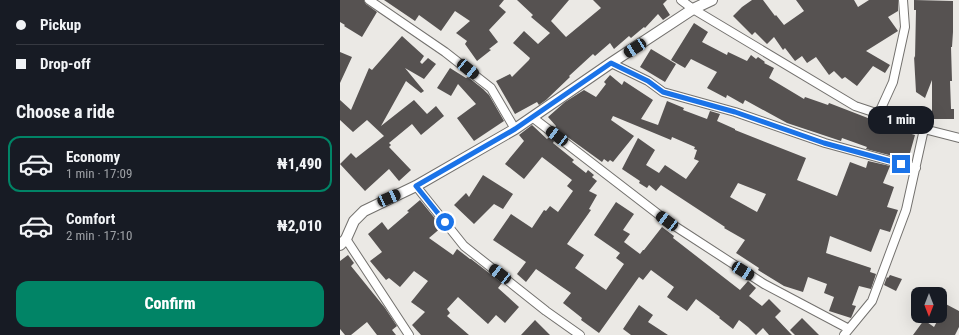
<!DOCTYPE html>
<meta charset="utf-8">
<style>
:root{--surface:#171b24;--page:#242831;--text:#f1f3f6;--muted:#9ea1a6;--line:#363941;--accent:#018466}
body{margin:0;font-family:"Roboto Condensed",sans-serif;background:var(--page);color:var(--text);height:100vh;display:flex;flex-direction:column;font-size:15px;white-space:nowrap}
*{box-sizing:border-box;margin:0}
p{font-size:13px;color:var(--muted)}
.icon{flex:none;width:22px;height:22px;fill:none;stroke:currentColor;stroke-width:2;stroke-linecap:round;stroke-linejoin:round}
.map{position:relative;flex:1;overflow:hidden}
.drawer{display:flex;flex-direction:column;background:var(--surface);width:340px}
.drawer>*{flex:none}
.guide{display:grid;align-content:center;height:88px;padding:0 16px;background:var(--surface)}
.needle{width:26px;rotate:180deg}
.fabs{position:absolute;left:571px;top:287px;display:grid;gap:8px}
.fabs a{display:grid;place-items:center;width:36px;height:36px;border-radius:8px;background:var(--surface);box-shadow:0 4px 16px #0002;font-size:20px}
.end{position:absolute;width:18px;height:18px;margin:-9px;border:5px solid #1a73e8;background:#fff;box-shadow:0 0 0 2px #fff}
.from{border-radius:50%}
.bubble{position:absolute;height:28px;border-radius:12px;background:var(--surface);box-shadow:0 4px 16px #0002;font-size:13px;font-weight:800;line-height:28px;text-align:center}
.car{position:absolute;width:12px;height:24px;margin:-12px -6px;border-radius:5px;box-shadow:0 0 3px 1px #0007;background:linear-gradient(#222 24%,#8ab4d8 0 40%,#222 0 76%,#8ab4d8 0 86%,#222 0)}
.guide b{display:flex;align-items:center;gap:14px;height:38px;font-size:15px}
.guide b+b{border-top:1px solid var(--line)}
.guide i{width:10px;height:10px;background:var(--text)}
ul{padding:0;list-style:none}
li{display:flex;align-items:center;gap:12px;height:56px;margin:0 8px 6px;padding:0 8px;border:2px solid transparent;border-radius:12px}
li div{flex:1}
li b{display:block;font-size:15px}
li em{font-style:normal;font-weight:800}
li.active{border-color:var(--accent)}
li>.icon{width:36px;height:36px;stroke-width:1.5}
h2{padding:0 16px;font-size:18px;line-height:48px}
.primary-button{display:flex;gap:8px;margin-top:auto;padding:8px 16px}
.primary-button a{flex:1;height:46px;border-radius:12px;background:var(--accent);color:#fff;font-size:16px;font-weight:800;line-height:46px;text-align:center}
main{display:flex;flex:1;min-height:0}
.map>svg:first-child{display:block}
.building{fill:#565251;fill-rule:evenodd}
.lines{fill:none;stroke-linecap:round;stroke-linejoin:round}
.minor-casing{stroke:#73716e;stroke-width:10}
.tertiary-casing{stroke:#73716e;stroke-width:12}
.minor{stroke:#fff;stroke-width:8}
.tertiary{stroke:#fff;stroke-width:10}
.route{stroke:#1a73e8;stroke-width:5}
</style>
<main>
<section class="drawer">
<div class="guide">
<b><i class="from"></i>Pickup</b>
<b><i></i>Drop-off</b>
</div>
<h2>Choose a ride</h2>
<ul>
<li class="active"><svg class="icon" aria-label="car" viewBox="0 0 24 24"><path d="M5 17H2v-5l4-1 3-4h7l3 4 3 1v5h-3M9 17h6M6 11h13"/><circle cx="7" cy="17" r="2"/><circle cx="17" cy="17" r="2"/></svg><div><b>Economy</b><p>1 min · 17:09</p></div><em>₦1,490</em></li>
<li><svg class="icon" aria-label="car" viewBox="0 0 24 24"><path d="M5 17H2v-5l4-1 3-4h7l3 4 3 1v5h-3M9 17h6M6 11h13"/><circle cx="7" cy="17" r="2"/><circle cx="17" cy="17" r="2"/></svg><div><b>Comfort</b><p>2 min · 17:10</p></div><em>₦2,010</em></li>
</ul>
<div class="primary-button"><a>Confirm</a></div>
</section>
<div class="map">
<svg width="619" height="335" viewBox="0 0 619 335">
<rect width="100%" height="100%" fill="#ebe9e5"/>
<!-- building -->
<path class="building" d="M0,0H24L26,4L37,12L22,37L4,26L5,25L0,22Z
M44,0H164L159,6L166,12L149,30L158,42L149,49L151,50L137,61L125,44L127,41L116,33L130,21L115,11L101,31L79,15L75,21Z
M177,0H229L211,21L226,37L261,8L253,0H327L323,4L330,15L323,20L318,14L305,28L304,27L291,38L289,36L274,49L270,43L255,56L253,54L229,76L230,77L206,100L199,105L197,102L175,114L156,81L170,74L172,77L189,60L190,58L173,43L184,31L198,44L210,33L191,17L193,15Z
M412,0H423L435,16L436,15L444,25L464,11L456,0H514L518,7L529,0H558V11L548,17L558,31L526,51L550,65L545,73L533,66L517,86L505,77L502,79L494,71L489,75L476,57L467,63L462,56L455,61L445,48L443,50L434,37L427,44L415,32L412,35L393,16L402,7Z
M574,0L613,1V32L612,47H611L612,81H610L611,109H614V119H592V80L585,98L576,92L574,56L575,58L576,10H574Z
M354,23L368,32L362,42L387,55L388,52L407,61L411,55L416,59L418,57L425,62L424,63L434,68L429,78L464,99L465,97L488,105L489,103L533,120L534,118L536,120H540L556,125L555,129L575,135L568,160L526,149L527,147L502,138L501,141L447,123L405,100L403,104L387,95L386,98L367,88L377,72L351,59L345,68L331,60Z
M62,36L84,56L80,62L82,64L88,58L96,64L84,79L65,68L84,91L81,93L66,81L41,126L74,100L87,114L96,106L104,116L81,135L72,124L49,143L51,145L49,147L71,170L59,181L49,169L25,191L0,164L11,153L16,158L44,136L27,120L13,132L0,120V100L11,110L29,68L32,70Z
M311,49L336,64L325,82L300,67Z
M0,52L12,57L0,83Z
M110,68L126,78L128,77L143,89L149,95L164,121L134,141L117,118L136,104L118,84L111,96L97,88Z
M270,75L282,85L284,81L313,100L301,119L318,125L327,101L344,108L343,110L367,119L370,111L380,114L377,121L395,129V130L466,158L457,180L497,196L510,162L526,168L528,161L550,166L543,183L554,187L547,207L558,210L550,232L540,229L531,252L490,236L486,253L531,268L530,272L536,274L531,289L519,286L512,305L516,306L511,318L489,311L494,297L484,293L487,284L468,277L463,292L444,286L418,270L419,268L396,253L405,240L384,228L385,227L321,185L316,191L309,185L307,188L299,183L300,181L282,169L298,138L315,150L306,165L319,173L325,165L346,179L359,161L354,159L357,150L354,149L355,147L332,137L331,140L273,116L271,120L294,136L273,162L270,160L268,162L264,159L262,162L215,128L216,126L208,117L225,102L244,90L256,97L266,84L264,82ZM398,183L426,194L417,212L390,197Z
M571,106L580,110L577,118L568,114Z
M192,125L207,139L209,137L214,141L213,143L234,160L232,162L246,173L248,170L254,175L252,177L257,181L249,191L257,195L249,209L251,210L227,244L244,255L235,268L266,290L284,264L276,258L280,253L254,235L276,202L294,214L283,230L290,234L284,242L300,254L303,250H304L322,227L334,236L333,238L400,290L408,281L416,288L409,296L422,306L429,299L441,311L435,317L452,335H429L423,328L416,335L408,327L399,320L393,329L379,318L380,317L356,299L347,311L327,297L334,287L311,270L303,280L299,277L259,333L241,320L242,318L223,303L231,293L196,269L186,282L177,274L186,262L153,240L171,214L192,228L204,210L206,211L210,206L218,212L233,191L227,186L232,180L202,157L184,179L165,164L184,141L179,135Z
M143,175L173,194L163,209L154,204L134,224L114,205L126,193L129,197Z
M80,200L102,227L89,238L113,255L117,249L130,259H131L162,283L158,288L179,307L165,323L156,315L148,324L118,297L107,309L110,313L107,316L129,335H81L72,325L85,312L71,302L88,281L74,271L60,287L49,278L46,280L30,261L42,252L28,234L42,222L48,230L69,212L67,211Z
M8,255L14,263L11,266L45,308L57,326L52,330L56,335H37L27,322L11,335H5L0,329V261Z
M550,275L562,279L556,291L544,285L547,277L548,278Z
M600,301L619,311V327L615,335H573L584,320L594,327L600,316Z
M299,305L313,315L308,322L328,335H291L283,329Z
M462,318L479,335H455L450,330Z
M195,320L210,335H181Z"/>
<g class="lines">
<!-- minor casing -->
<g class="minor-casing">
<path id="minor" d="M29,0L105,52L151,88L175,129
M341,0L353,9L515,106L584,129L619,138
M271,63L308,81L323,92L395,112L485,143L576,168
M538,115L553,82L565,27L563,0
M192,117L327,221L424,284L509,329
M76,186L124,246L206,311L240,335
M6,239L69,335
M504,335L532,301L566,210L584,129"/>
</g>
<!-- tertiary casing -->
<g class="tertiary-casing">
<path id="tertiary" d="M0,245L6,239L14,221L24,211L76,186L175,129L271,63L353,9L372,0"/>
</g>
<!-- minor -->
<use href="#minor" class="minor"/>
<!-- tertiary -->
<use href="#tertiary" class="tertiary"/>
</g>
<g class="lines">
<!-- route -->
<path class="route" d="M105,222L76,186L175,129L271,63L308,81L323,92L395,112L484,143L561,164"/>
</g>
</svg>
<div class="fabs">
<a><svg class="needle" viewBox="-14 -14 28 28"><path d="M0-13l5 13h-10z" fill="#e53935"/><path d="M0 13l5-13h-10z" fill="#9ea1a6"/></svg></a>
</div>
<i class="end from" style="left:105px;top:222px"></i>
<i class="end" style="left:561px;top:164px"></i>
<div class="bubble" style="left:528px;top:106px;width:66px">1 min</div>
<i class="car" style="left:295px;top:48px;rotate:237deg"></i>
<i class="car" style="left:128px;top:69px;rotate:129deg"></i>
<i class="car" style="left:217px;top:136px;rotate:307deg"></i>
<i class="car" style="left:49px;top:198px;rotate:66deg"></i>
<i class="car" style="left:327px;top:221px;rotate:307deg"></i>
<i class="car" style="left:403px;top:271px;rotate:122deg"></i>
<i class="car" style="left:160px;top:274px;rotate:308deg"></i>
</div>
</main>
